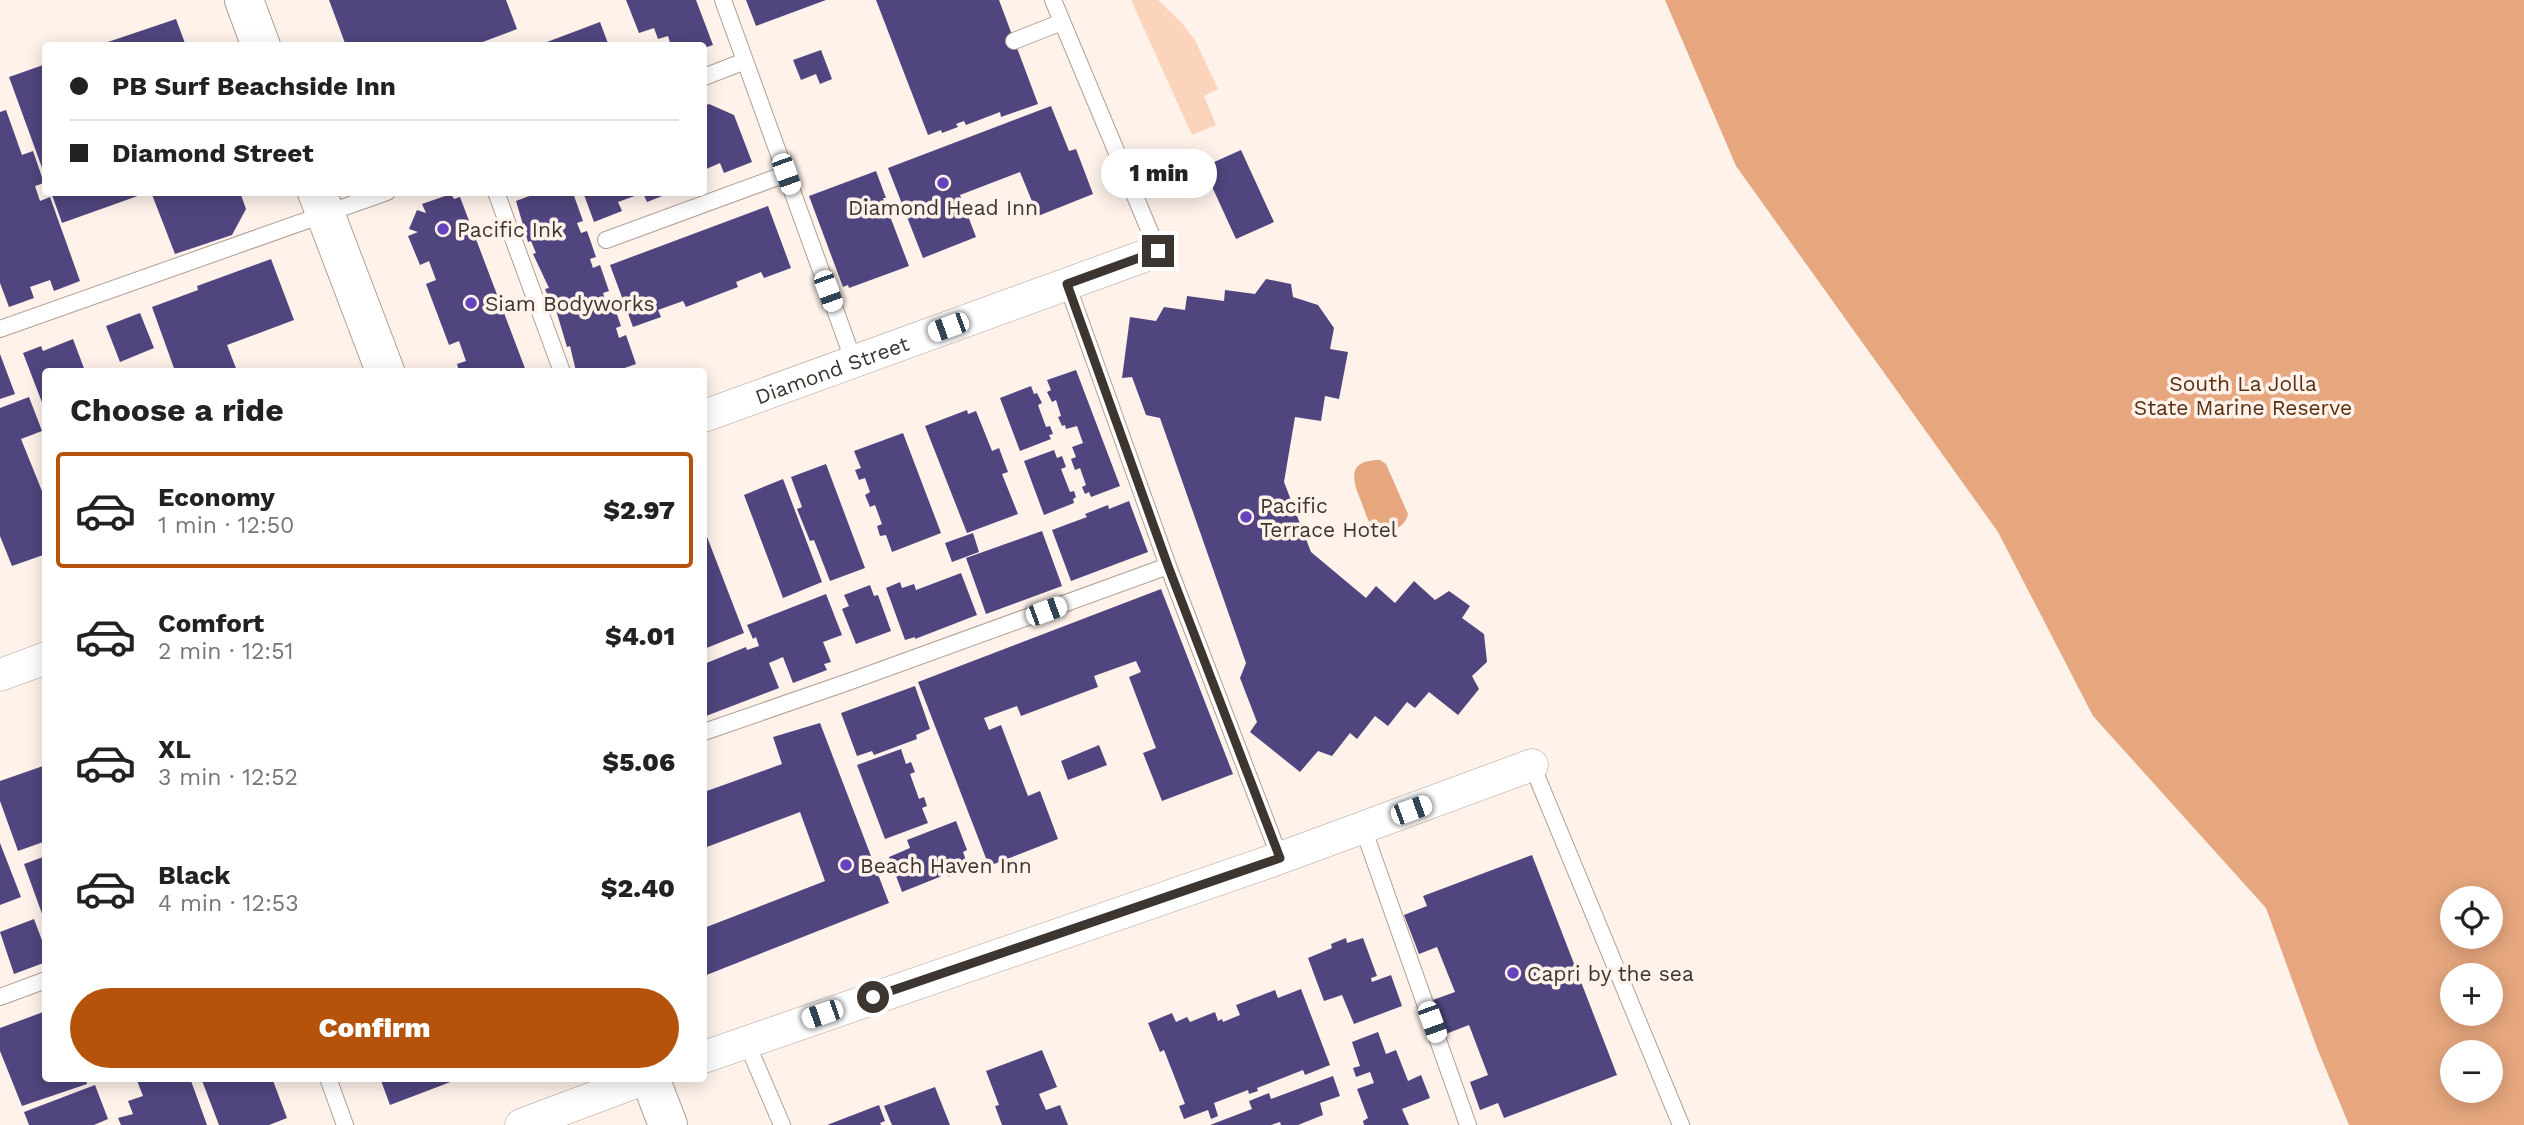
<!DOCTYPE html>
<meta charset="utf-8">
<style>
:root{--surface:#fff;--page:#f2f2f2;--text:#222;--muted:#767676;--line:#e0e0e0;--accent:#b45309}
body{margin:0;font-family:"Work Sans",sans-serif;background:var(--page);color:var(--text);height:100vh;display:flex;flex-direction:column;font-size:26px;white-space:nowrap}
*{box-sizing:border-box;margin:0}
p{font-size:23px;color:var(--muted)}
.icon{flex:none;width:38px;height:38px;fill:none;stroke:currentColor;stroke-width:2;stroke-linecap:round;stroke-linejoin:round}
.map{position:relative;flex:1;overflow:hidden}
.panel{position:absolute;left:42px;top:368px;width:665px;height:714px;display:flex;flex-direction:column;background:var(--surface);border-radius:7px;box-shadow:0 4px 18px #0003}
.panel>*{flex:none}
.hud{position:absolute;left:42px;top:42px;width:665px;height:154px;border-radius:7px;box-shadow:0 4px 18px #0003;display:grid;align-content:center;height:154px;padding:0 28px;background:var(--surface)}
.controls{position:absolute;left:2440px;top:886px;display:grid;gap:14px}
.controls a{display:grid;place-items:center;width:63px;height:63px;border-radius:50%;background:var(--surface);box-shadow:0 4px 18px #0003;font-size:35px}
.end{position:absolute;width:32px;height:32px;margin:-16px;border:9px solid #3d3530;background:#fff;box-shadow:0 0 0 4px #fff}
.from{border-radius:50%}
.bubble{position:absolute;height:49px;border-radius:24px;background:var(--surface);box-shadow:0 4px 18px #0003;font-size:23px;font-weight:800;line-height:49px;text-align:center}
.car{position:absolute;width:21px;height:42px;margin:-21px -10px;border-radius:9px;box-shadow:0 0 5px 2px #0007;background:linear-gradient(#fff 24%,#345 0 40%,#fff 0 76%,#345 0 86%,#fff 0)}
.hud b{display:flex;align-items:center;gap:24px;height:66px;font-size:26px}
.hud b+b{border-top:2px solid var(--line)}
.hud i{width:18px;height:18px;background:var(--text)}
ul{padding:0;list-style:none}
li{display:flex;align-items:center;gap:21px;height:116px;margin:0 14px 10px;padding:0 14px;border:4px solid transparent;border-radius:7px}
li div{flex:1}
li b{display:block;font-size:26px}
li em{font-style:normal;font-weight:800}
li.on{border-color:var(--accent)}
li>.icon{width:63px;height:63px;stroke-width:1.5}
h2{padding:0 28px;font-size:32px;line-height:84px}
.button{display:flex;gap:14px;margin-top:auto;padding:14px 28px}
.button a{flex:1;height:80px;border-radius:42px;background:var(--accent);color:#fff;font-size:28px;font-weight:800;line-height:80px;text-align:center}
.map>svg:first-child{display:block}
.green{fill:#fcd4bc}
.water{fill:#e6a77e;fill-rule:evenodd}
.building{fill:#50457e}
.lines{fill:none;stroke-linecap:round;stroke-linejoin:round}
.service-casing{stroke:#b29f94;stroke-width:18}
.minor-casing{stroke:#b29f94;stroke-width:33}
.primary-casing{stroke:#b29f94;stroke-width:40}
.service{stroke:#fff;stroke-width:16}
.minor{stroke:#fff;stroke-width:32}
.primary{stroke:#fff;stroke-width:38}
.route{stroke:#3d3530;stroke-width:9}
.poi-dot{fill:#6644bd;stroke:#fef2eb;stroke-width:2.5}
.labels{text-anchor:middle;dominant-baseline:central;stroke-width:7;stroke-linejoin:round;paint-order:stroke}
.poi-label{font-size:21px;fill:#3d3530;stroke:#fef2eb;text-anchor:start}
.street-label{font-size:21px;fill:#3d3530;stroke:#fef2eb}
.park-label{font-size:21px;fill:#582f10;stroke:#fef2eb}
</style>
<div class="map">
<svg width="2524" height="1125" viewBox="0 0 2524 1125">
<rect width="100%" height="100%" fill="#fef2eb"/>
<!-- green -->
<path class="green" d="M1131,0H1158L1182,23L1196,42L1218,89L1204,96L1216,125L1192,135Z"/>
<!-- water -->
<path class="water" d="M1665,0H2524V1125H2349L2317,1048L2266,908L2093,716L1998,532L1736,166ZM2452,898H2490V936H2452ZM2452,975H2490V1013H2452ZM2452,1052H2490V1090H2452Z
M1380,460L1386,464L1408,514C1405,527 1394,531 1381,532C1368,528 1366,513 1361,501C1351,478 1348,460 1380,460Z"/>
<!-- building -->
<path class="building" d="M329,0H506L517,29L480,43L481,46H346Z
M626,0H696L713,45L704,48V46H671L668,36L658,39L654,28L639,33Z
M746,0H826L756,26Z
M876,0H999L1038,104L1001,117L1000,112L966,125L964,121L956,124L958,127L942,133L941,130L928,135Z
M176,19L186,46H99V45Z
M600,22L609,46H539V45Z
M821,50L832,79L820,84L816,74L801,80L793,60Z
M46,64V176H45L9,77Z
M709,104L734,115L752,162L724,173L720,163L704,170V106Z
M1051,106L1069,151L1076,149L1093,194L1038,216L1020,172L960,195L976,237L923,258L888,168Z
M6,110L22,155L33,151L44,183L35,186L40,201L50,197L80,281L54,291L50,280L30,287L34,298L9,307L0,283V112Z
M1241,150L1274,222L1236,239L1203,167Z
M876,171L886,198H883L909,266L849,288L848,285L843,287L809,196Z
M51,192H146V193L62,223Z
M151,192H240L246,209L232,235L175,254Z
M540,192H565L566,195L573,193L583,221L577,223L581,233L587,231L596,257L590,259L593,268L600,265L609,291L603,293L606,302L612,300L621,326L616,328L619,338L626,335L636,364L616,371H576L570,346L567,347L556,310L554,311L545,289L549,288L533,254L536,253L531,241L528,242L516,201Z
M583,192H670V193L647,202L643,193L618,202L622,211L594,222Z
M451,194L454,199L460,197L526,371H459L457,364L466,361L459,341L449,345L426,284L436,280L429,261L420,265L408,236L418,232L409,229L417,210L426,213L422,204Z
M768,206L791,268L764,278L761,272L736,282L738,287L686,307L683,301L658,310L661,317L633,327L610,265Z
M271,259L294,320L227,345L237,371H175L152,307L198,290L197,286Z
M1266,279L1291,284L1293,297L1318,305L1334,328L1330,349L1348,352L1339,399L1325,396L1321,421L1295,417L1284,482L1311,552L1366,598L1376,586L1395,603L1414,581L1435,600L1449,591L1470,606L1462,618L1484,634L1487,662L1472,676L1479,689L1458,715L1429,692L1415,708L1407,702L1388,726L1375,716L1357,739L1350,733L1332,756L1318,751L1300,772L1250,732L1257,722L1240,678L1246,663L1160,418L1146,415L1132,377L1122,378L1130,317L1156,321L1164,307L1185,310L1187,296L1224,301L1225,290L1255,294Z
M140,313L154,348L120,362L106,326Z
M73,339L85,371H46V404L43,405L23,353L41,346L43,351Z
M0,354L15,394L0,399Z
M1076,370L1120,486L1091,497L1089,492L1085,494L1082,487L1086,485L1080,468L1075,470L1071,459L1076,457L1072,447L1083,443L1077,426L1066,429L1065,425L1062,426L1058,417L1061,416L1056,400L1052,402L1047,392L1051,390L1047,380Z
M1031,386L1034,394L1037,393L1042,403L1038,405L1046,427L1050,426L1053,434L1049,435L1051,439L1020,451L1000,398Z
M29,397L42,431L21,439L46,501V554L12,566L0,536V408Z
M967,410L968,414L976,411L992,451L999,448L1008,472L1002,474L1018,514L967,533L925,426Z
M903,433L941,533L892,552L886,535L880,536L877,526L882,524L875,505L870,507L865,495L870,492L865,478L859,480L855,470L861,468L854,451Z
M1054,450L1057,458L1062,456L1066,467L1061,469L1070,492L1074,491L1076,497L1073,499L1074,503L1044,515L1024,461Z
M826,464L865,568L830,581L814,540L810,541L797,509L802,507L791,477Z
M783,479L822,582L783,598L744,495Z
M1129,501L1148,552L1071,581L1052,530L1087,517L1085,514L1108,505L1109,509Z
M704,529L744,633L704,649Z
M1042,531L1062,586L986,614L966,558Z
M973,533L979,552L952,562L945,543Z
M961,573L977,615L915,639V637L905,640L886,588L900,582L902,588L914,584L916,590Z
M870,585L874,596L878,595L891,631L856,644L842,609L849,606L844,595Z
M1161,589L1233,774L1162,801L1143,753L1156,748L1129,677L1141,672L1136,661L1094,676L1098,687L1021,716L1017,706L984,718L989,730L1001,725L1028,796L1040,791L1058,839L989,866L918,682Z
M826,594L842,635L823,642L831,662L824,664L827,670L793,683L783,657L769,663L779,688L706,716L704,714V664L746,647L747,650L759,646L756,637L753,639L747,625Z
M915,686L930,729L916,735L917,739L874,755L872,751L857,756L841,713Z
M820,723L889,903L704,976V928L825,881L800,812L704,848V792L782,764L773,737Z
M1099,745L1107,765L1068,780L1061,761Z
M901,749L906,764L911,762L915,772L910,774L919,799L924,797L927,806L922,808L928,823L885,839L857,765Z
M46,765V841L18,851L0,801V781Z
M956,821L967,850L963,852L969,869L948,877L947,874L902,892L889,857L910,848L907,840Z
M0,843L21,897L0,905Z
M1532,855L1617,1075L1504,1118L1498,1103L1480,1110L1470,1082L1488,1075L1469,1025L1443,1035L1430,1001L1455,992L1437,947L1419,954L1404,915L1427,906L1423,896Z
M46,856V922H45L24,864Z
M34,919L46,951V962L14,974L0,932Z
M1346,938L1347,943L1363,938L1377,976L1371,978L1372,982L1391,975L1402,1006L1354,1024L1342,995L1324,1001L1308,958L1332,948L1331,944Z
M1301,989L1330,1065L1305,1075L1303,1070L1257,1088L1258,1091L1249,1094L1248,1090L1214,1103L1218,1116L1211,1119L1208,1110L1184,1119L1179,1106L1185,1104L1164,1050L1160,1052L1148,1023L1172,1013L1176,1022L1187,1017L1190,1022L1215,1012L1218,1021L1222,1019L1223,1022L1240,1015L1236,1005L1275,990L1278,998Z
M46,1011V1078H86L87,1084L22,1106L0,1051V1028Z
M1378,1032L1386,1054L1396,1050L1408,1081L1421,1075L1430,1098L1402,1109L1409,1125H1364L1363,1121L1368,1118L1357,1089L1374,1083L1370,1072L1356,1077L1353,1068L1360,1066L1352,1042Z
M1042,1050L1057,1087L1039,1094L1046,1110L1060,1105L1068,1125H1002L995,1106L999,1105L986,1071Z
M1333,1076L1340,1096L1320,1103L1323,1115L1298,1125H1281L1280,1122L1271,1125H1210L1252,1109L1249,1101L1269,1093L1271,1099Z
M136,1078H190L207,1125H121L118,1118L133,1114L128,1101L143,1096Z
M201,1078H272L287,1118L269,1125H219Z
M380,1078H461L390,1105Z
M95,1085L108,1119L94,1125H29L24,1112Z
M935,1087L950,1125H892L884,1106Z
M879,1105L885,1121L880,1123L881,1125H827Z"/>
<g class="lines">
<!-- service casing -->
<g class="service-casing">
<path id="service" d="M723,0L854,362
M1053,0L1158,251
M1014,41L1062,22
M704,77L745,61
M496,192L561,369
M606,240L786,174
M1067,284L1168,566L1280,858
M0,329L387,192
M704,732L851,681L1168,566
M1532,765L1681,1125
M1363,828L1468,1125
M0,997L46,980
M746,1041L782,1125
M328,1078L345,1125"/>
</g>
<!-- minor casing -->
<g class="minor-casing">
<g id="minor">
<path id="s1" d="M704,416L1158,251"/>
<path d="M0,675L46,658"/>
<path d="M704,1057L1280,858L1532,765"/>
<path d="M521,1125L646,1078"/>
</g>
</g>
<!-- primary casing -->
<g class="primary-casing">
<path id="primary" d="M244,0L261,46
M317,192L385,371
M650,1078L668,1125"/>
</g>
<!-- service -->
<use href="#service" class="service"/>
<!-- minor -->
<use href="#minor" class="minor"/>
<!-- primary -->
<use href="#primary" class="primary"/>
</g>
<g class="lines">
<!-- route -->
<path class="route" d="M873,997L1280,858L1168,566L1067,284L1158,251"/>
</g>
<!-- markers -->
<g class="poi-dot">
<circle cx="943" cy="183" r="7"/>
<circle cx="443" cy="229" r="7"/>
<circle cx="471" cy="303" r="7"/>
<circle cx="1246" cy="517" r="7"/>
<circle cx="846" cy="865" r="7"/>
<circle cx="1513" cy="973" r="7"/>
</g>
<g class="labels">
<!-- poi labels -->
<g class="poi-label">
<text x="943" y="207" text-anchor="middle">Diamond Head Inn</text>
<text x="457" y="229">Pacific Ink</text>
<text x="485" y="303">Siam Bodyworks</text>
<text x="1260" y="505">Pacific<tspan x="1260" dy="24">Terrace Hotel</tspan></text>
<text x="860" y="865">Beach Haven Inn</text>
<text x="1527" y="973">Capri by the sea</text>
</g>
<!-- street labels -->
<g class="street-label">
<text stroke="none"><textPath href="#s1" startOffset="136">Diamond Street</textPath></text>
</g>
<!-- park labels -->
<g class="park-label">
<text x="2243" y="383">South La Jolla<tspan x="2243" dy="24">State Marine Reserve</tspan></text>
</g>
</g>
</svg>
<div class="controls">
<a><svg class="icon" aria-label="locate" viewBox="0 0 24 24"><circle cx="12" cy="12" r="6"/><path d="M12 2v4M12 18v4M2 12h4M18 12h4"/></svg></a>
<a>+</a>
<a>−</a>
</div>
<i class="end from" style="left:873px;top:997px"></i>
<i class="end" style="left:1158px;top:251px"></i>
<div class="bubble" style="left:1101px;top:149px;width:116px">1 min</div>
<i class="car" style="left:786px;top:174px;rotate:160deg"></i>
<i class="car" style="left:828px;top:291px;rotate:160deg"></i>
<i class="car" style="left:948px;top:327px;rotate:250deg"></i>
<i class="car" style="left:1046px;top:611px;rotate:70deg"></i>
<i class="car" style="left:1411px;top:810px;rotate:70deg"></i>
<i class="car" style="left:822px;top:1014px;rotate:251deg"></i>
<i class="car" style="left:1432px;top:1022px;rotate:160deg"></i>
<div class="hud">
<b><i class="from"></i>PB Surf Beachside Inn</b>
<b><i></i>Diamond Street</b>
</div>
<section class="panel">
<h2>Choose a ride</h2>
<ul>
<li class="on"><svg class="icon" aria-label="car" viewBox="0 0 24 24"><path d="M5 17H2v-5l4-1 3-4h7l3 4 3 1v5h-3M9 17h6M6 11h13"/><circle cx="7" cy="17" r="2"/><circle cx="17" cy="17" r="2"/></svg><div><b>Economy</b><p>1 min · 12:50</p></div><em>$2.97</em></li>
<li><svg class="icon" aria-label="car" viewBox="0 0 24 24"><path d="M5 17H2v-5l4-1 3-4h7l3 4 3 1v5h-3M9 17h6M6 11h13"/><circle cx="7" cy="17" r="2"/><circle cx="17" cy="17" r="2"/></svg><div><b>Comfort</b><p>2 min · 12:51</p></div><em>$4.01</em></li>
<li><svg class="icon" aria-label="car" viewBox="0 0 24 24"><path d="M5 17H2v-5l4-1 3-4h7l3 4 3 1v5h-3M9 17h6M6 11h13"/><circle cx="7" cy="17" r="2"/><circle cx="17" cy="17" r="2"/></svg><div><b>XL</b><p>3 min · 12:52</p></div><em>$5.06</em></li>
<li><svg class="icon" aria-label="car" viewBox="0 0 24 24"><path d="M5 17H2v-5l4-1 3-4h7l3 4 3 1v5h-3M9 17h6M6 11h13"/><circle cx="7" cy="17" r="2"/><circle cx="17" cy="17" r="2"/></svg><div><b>Black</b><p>4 min · 12:53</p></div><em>$2.40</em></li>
</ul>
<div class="button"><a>Confirm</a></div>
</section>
</div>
